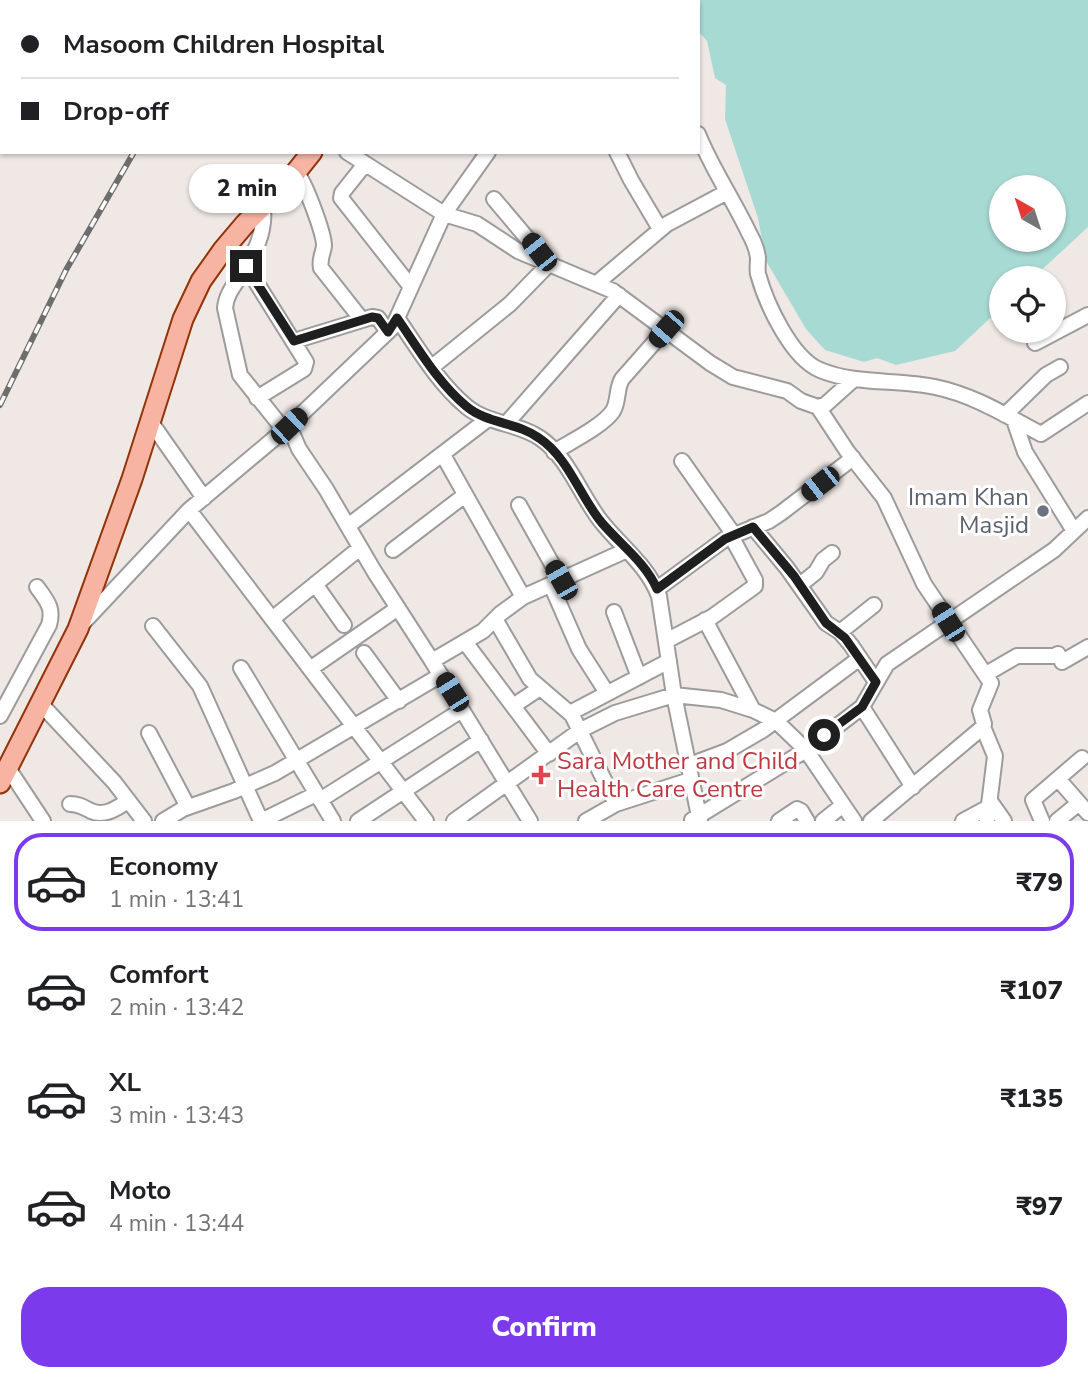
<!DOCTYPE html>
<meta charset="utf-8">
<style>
:root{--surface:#fff;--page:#f6f6f6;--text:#202124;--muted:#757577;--line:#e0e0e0;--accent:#7c3aed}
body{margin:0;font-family:"Nunito Sans",sans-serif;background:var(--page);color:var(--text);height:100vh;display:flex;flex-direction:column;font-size:26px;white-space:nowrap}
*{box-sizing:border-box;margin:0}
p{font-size:23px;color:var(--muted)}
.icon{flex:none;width:38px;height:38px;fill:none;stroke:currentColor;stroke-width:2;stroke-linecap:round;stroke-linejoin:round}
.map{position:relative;height:821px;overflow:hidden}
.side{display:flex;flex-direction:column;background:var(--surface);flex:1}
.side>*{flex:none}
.hud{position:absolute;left:0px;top:0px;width:700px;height:154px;box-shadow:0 2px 5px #0004;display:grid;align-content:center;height:154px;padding:0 21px;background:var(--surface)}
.needle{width:46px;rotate:321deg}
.buttons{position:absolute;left:989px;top:175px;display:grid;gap:14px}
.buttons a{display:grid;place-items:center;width:77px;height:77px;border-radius:50%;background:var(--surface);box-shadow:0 2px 5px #0004;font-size:35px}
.end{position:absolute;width:32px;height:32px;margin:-16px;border:9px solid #1f1f1f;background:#fff;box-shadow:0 0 0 4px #fff}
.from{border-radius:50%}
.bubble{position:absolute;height:49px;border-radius:24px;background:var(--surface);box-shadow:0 2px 5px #0004;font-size:23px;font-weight:800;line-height:49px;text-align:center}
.car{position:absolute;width:21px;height:42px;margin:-21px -10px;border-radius:9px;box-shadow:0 0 5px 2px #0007;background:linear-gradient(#222 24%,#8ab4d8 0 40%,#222 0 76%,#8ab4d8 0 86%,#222 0)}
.hud b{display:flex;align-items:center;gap:24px;height:66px;font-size:26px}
.hud b+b{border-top:2px solid var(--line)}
.hud i{width:18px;height:18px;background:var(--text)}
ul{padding:12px 0 0;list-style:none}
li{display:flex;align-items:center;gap:21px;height:98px;margin:0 14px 10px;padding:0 7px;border:4px solid transparent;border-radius:28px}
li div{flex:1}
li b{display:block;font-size:26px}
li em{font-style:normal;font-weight:800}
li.current{border-color:var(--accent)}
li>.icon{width:63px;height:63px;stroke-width:1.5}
.primary-button{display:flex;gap:14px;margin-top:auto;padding:14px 21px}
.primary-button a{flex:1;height:80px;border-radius:28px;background:var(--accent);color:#fff;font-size:28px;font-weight:800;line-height:80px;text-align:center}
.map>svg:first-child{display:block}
.water{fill:#a8dad4;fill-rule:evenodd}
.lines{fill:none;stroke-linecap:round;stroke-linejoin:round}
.minor-casing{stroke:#9c9c9c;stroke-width:18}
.major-casing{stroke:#923308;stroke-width:23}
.minor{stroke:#fff;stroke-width:14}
.major{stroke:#f7b4a2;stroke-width:19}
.rail-casing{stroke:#6d6d6d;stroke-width:6}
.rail{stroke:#fff;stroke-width:3.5;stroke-dasharray:10;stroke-linecap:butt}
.route{stroke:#1f1f1f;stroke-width:9}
.worship-dot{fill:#6b7280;stroke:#fff;stroke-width:2.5}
.health-dot{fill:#e0444e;stroke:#fff;stroke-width:2.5}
.labels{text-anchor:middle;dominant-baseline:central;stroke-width:6;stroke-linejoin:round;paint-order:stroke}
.worship-label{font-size:24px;fill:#5b616d;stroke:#fff;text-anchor:end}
.health-label{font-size:24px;fill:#be3a42;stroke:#fff;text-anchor:start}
</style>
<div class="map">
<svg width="1088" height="821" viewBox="0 0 1088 821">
<rect width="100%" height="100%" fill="#efe8e5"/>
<!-- water -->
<path class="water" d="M682,0H1088V227L1033,278H1001V308L955,351L896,365L877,358L864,362L825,350L806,329L766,261L758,218L725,119L726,85L715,78L707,41L698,31V2ZM1001,187H1054V240H1001Z"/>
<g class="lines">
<!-- minor casing -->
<g class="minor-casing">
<path id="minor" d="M86,0L89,2
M318,0L319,2
M466,0L467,2
M601,0L602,2
M647,0V2
M101,2L103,0
M548,2V0
M0,125L2,123
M698,134C712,169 733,199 749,233C753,240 757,250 758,258C758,263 757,269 758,274C766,303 791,358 820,370C856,385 897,379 935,387C974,395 1007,416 1041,434L1088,403
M347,152L444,214L477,224L518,251L613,291L710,363L733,377L787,391L801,401L818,407L825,405L854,379
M617,152L631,180L660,229
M365,164L342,193L341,198L411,287
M296,172C305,182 324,233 324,246C323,254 319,259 321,268L362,320
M263,206C266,234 254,254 239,278C232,288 226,296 225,308L240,375L284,430
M246,266L306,362L304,369L257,398
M597,283L667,224L727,192
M397,318C418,348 438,383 467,407C488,424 518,423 540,438C568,457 580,494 600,520C620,546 647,564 659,596L674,695L700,821
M294,341L372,317L378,318L388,332
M1035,343L1088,315
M432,367L510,304L549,264L494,199
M818,407L847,451L884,498L924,584L991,683L980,710L984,724L983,727L871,821
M1005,415L1046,375L1060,367
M1014,420L1025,452L1074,531
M150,421L204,498
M506,424L619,295
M289,426L299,449L326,489L374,571L432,661L530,821
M554,452C570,442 603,426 613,411C619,401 616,389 622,379L666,329
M443,455L523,597
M682,461L734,535
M519,505L561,580
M189,510L426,821
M348,526L488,419
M753,527L787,568L826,623L840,632L851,645L876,682
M393,550L465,495
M315,584L344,625
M551,585L579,649L607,693
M800,585L816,572L823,560L832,553
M657,589L725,539L769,521L781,513L853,458
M614,612L639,677
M272,619L360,548
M495,619L530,679L572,715L616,804
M705,620L753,710
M83,623L189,510L289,426L393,327L444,214L488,152
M153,626L200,686L261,821
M840,632L874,605
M666,641L712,617L755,586V580L731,536
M465,642L549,754
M364,653L399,701
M432,661L483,631L500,614L523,597L627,550
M1062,662L1088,647
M241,668L333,821
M310,669L398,608
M986,674L1017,656H1054L1058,654
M39,702L114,782L144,821
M513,706L540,688
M862,707L913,787
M570,713L669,661
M0,716L49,625C54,608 47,601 37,587
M983,727L995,756L987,821
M149,733L188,807
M687,766L727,751L763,730L860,658
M8,768L43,821
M1058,779L1088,813
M320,800L462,710
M990,801L1004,821
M70,804C79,804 83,807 91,811C105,817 117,808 128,801
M692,820L806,750L854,821
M163,821L183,809L234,791L275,773L441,675
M261,821L316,794
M358,821L481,740
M454,821L581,730L615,713L674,695L721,700L753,710L776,721L806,750L862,707L887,664L1054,550L1088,518
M586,821L616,804L690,780
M779,821L797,809L801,811L807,821
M823,821L843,805
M963,821L989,807
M1042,821L1033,800L1082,758
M1057,821L1079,803"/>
</g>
<!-- major casing -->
<g class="major-casing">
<path id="major" d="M271,0V2
M412,2L413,0
M0,783L78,629L132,479L183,319L201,281L223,250L245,224L296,172L312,152"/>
</g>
<!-- minor -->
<use href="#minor" class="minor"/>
<!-- major -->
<use href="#major" class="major"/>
<!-- rail casing -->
<g class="rail-casing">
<path id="rail" d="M210,2L211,0
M222,2L223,0
M0,405L66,270L134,152"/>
</g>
<!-- rail -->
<use href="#rail" class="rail"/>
</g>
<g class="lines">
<!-- route -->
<path class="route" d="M246,266L294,341L372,317L378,318L388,332L397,318C418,348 438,383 466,406C487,424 517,422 539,438C569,458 580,497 602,523C620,544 646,563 657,589L725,539L753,527L794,576L826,623L845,638L876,682L862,707L824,735"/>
</g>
<!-- markers -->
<circle class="worship-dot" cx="1043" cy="511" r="7"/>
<path class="health-dot" d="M537.5 764.5h7v7h7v7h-7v7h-7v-7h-7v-7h7z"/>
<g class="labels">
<!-- worship labels -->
<g class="worship-label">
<text x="1029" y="497">Imam Khan<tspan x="1029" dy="28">Masjid</tspan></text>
</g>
<!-- health labels -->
<g class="health-label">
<text x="557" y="761">Sara Mother and Child<tspan x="557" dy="28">Health Care Centre</tspan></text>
</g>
</g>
</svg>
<div class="buttons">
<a><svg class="needle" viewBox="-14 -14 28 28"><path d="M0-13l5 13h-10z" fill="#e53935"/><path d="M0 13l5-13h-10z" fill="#757577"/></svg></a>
<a><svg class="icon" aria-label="locate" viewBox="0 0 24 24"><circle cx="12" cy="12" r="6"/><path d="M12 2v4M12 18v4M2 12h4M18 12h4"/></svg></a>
</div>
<i class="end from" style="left:824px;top:735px"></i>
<i class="end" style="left:246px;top:266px"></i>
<div class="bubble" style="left:189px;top:164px;width:116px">2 min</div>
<i class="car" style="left:539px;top:252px;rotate:322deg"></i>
<i class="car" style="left:666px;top:329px;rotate:221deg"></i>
<i class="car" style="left:289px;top:426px;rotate:46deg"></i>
<i class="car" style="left:820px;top:484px;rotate:232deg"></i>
<i class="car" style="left:561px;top:580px;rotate:330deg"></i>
<i class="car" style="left:948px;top:622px;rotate:328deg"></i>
<i class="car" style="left:452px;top:692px;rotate:328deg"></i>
<div class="hud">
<b><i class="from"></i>Masoom Children Hospital</b>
<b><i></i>Drop-off</b>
</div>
</div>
<section class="side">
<ul>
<li class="current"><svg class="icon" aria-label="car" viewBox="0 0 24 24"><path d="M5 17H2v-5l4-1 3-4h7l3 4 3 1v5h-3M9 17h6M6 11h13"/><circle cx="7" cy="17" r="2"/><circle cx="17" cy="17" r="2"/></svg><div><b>Economy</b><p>1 min · 13:41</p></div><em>₹79</em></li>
<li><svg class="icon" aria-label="car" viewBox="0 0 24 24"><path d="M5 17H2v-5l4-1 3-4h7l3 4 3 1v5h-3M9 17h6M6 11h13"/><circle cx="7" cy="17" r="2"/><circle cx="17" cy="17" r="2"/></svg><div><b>Comfort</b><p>2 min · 13:42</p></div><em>₹107</em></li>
<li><svg class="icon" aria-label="car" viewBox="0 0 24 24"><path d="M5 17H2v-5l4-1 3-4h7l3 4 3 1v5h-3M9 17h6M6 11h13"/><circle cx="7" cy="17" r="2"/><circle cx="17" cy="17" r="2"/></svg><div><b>XL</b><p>3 min · 13:43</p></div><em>₹135</em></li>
<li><svg class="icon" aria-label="car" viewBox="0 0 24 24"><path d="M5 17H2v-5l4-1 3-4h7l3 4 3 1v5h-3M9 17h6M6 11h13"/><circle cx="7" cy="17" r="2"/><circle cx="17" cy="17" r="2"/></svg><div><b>Moto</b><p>4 min · 13:44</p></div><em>₹97</em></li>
</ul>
<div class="primary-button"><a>Confirm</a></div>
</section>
